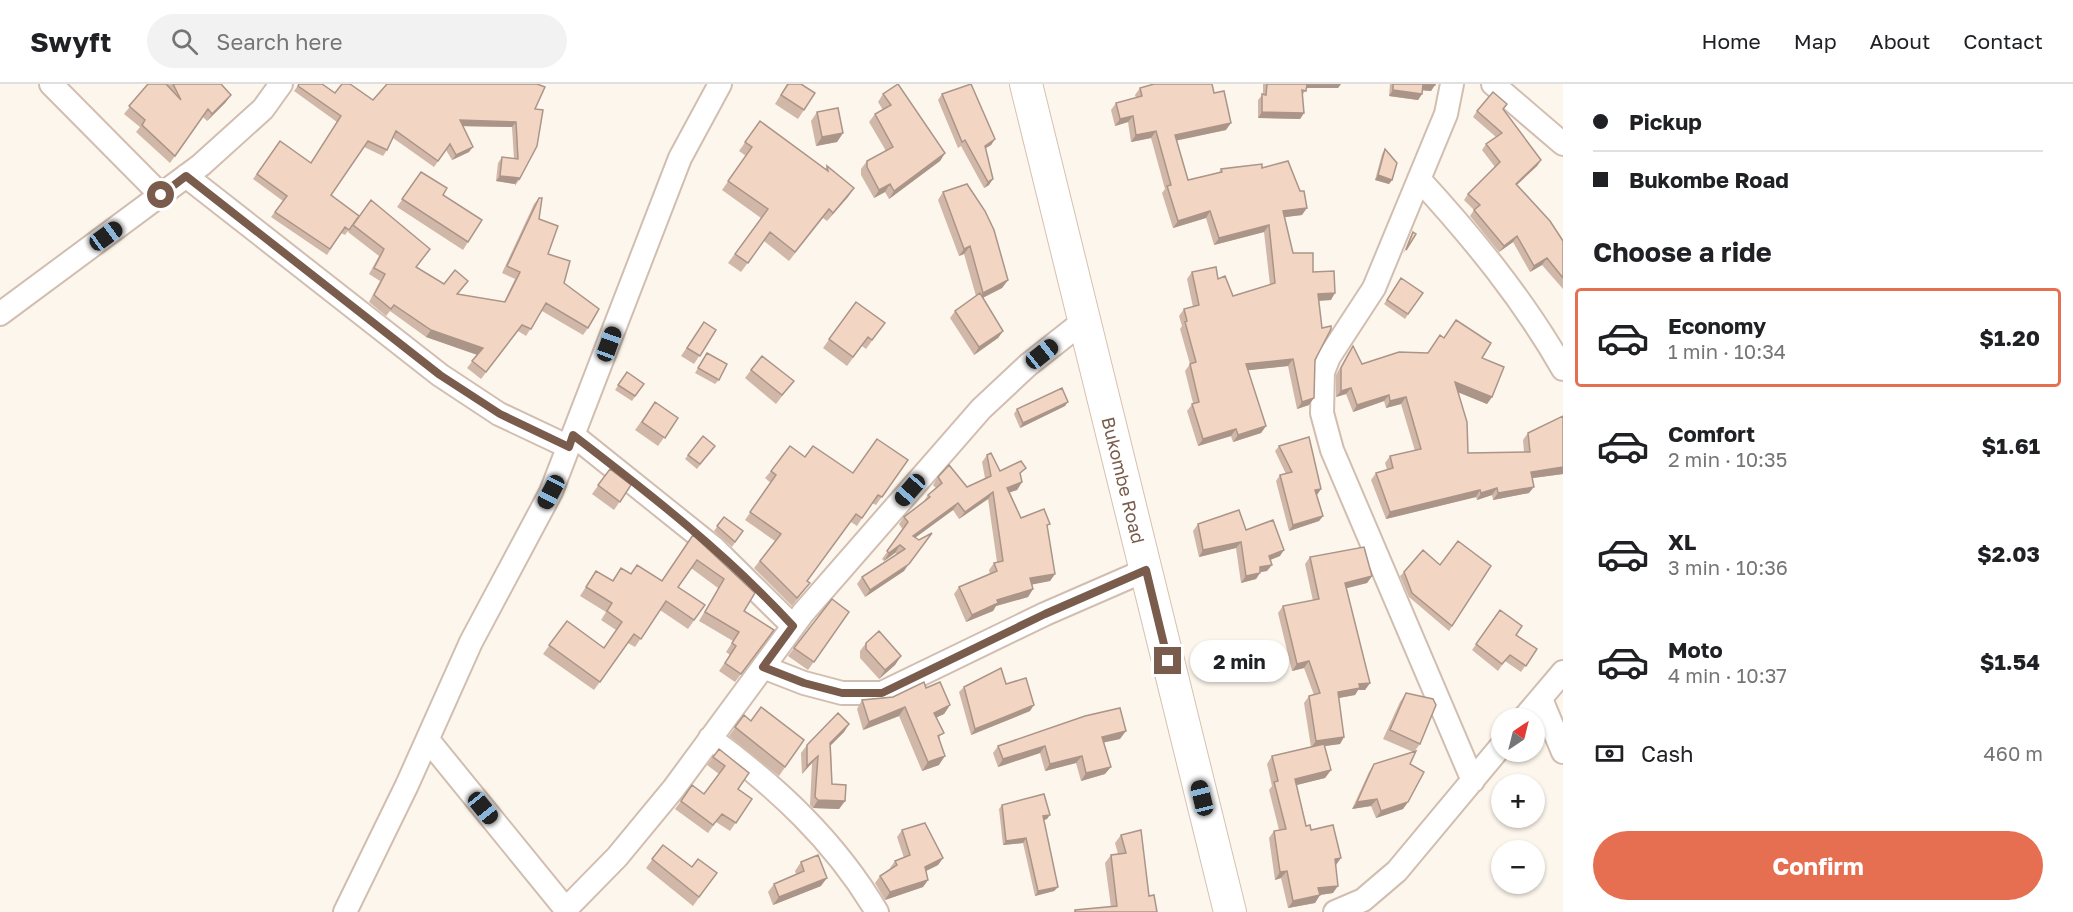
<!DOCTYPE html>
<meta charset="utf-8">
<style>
:root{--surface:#fff;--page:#f2f2f2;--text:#202124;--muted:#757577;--line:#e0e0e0;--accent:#e76f51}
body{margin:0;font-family:"Golos Text",sans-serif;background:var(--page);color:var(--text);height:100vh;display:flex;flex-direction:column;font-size:22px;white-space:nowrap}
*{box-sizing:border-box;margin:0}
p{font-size:20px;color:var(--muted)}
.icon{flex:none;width:33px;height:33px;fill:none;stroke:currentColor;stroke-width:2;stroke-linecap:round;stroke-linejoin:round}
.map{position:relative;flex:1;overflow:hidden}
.panel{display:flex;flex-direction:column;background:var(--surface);width:510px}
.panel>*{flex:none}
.guide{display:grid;align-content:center;height:132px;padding:0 30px;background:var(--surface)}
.needle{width:39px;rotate:35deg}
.buttons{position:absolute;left:1491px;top:624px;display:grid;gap:12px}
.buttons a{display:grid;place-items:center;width:54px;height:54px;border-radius:50%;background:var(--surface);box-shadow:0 2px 4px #0004;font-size:30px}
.end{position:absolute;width:27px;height:27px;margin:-14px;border:8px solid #7a5c4d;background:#fff;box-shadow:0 0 0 3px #fff}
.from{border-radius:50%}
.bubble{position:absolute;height:42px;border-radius:21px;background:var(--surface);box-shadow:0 2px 4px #0004;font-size:20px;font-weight:700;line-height:42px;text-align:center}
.car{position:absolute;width:18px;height:36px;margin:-18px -9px;border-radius:8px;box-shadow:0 0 4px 2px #0007;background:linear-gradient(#222 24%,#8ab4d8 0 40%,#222 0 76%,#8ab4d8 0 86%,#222 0)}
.guide b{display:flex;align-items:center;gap:21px;height:57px;font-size:22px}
.guide b+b{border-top:2px solid var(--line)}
.guide i{width:15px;height:15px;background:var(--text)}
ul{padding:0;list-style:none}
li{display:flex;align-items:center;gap:18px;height:99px;margin:0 12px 9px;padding:0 18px;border:3px solid transparent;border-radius:6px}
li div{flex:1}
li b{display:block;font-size:22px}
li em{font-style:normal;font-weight:700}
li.active{border-color:var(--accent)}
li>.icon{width:54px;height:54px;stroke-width:1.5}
h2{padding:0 30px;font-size:27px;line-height:72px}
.pay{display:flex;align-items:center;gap:15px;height:66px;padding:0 30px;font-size:22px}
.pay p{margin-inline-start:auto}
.primary-button{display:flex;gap:12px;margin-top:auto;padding:12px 30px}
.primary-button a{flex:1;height:69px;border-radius:36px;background:var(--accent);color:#fff;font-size:24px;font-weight:700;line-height:69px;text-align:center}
header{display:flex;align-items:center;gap:36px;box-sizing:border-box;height:84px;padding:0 30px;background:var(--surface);border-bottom:2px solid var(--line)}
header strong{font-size:28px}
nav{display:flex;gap:33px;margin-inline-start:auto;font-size:21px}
.search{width:420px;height:54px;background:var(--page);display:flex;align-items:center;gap:15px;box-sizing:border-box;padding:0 21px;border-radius:33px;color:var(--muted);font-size:22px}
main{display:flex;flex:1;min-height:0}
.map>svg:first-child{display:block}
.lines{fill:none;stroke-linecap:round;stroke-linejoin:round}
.minor-casing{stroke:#d1beb0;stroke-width:26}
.secondary-casing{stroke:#d6c0b0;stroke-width:34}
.minor{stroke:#fff;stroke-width:22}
.secondary{stroke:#fff;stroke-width:32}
.wall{fill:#d1b7a8}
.shaded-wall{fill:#aa9588}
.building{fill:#f3d5c3;stroke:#aa9588;stroke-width:1.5}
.route{stroke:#7a5c4d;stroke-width:8}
.labels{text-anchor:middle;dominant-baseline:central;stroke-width:5;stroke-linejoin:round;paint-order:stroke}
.street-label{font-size:18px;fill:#7a5c4d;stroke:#fffaf3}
</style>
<header>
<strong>Swyft</strong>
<div class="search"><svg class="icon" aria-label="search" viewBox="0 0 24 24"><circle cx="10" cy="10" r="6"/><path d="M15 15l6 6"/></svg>Search here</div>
<nav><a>Home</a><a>Map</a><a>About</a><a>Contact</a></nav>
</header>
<main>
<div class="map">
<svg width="1563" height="828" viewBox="0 0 1563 828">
<rect width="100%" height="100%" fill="#fdf6ec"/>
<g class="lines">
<!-- minor casing -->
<g class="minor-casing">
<path id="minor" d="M51,0L161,111
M1452,0L1446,30L1374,204L1329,273L1323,288L1322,329L1332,366L1473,697
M1493,0L1563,60
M186,92L440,291L499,330L569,363
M1419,95C1473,154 1523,215 1563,285
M0,230L201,81L263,25L281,0
M573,351L714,464L793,542
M763,583L804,599L842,609H882L1045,530L1146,486
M1541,615L1563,668
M1524,634L1563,588
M710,654C776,702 835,757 877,828
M428,656L568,828
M566,825L617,773L674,704L803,529L981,325L1028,281L1085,236
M345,828L407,701L471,558L551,408L680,74L720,0
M1335,828L1363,816L1397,787L1502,661"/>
</g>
<!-- secondary casing -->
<g class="secondary-casing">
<g id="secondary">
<path id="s1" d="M1026,0L1230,828"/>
</g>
</g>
<!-- minor -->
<use href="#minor" class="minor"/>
<!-- secondary -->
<use href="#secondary" class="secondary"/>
</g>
<!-- wall -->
<path class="wall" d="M148,0H221L226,18L207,37L203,33L170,79L136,48L140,43L124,30Z
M299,0L335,9L373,16L535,25L519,96L515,102V100L496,97L498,79L502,73L514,75L512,43L462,42L469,68L452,76L446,66L434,83L393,54L387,66L383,72L364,63L331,111L359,132L345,151L341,149L327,171L271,133L283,117L253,95L280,57L311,79L337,38L294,7Z
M787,0L804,26L798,35L775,20Z
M1263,0H1341L1338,4H1307L1302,12L1304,29L1300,35L1258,34V16L1263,10Z
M1390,0H1435L1431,7L1422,6V10L1418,16L1389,12Z
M1140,4L1226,46L1176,56L1188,96L1219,88L1221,85L1262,84L1302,131L1285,133L1293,169L1313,188L1331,216L1319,217L1315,276L1309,321L1297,325L1288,282L1248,286L1266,342L1261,349L1233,358L1231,352L1198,362L1187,327L1193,319L1185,287L1190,280L1180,245L1182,242L1179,232L1184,225L1193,223L1187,195L1192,188L1218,195L1233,212L1270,201L1264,148L1214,161L1206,134L1173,144L1162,109L1165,105L1151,54L1131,58L1128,38L1115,42L1111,26L1116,19L1136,14L1135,11Z
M883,10L945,69L940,77L889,115L885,108L874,114L861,91V85L867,77L886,67L869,38L875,30L883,26L878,18Z
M942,10L995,55L991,61L985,64L989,101L984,104L961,62L958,64L938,16Z
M1503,25L1541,76L1537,82L1517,101L1563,157V205L1542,181L1530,188L1513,158L1499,168L1470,132L1474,126L1464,116L1468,110L1495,83L1482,66L1486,60L1496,53L1473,33L1477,27Z
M817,28L843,49L837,58L816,62L811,37Z
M760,37L825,85L827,82L854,104L827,137L823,134L789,177L764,157L741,188L728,179L761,134L722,106L746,72L739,67Z
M1385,65L1392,96L1389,100L1375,96L1382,70Z
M421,88L443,111L468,158L463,166L397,123Z
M943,108L1008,196L1002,204L983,214L1003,247L998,254L974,271L950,234L955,227L976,212L964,170L959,172L938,116Z
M539,114V135L548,170L564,199L588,244L583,251L542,227L526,252L518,247L481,295L467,284L477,271L426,253L390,227L386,232L369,218L380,197L369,190L379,172L348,148L371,116L416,184L444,200L468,197L458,210L504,218L515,195L502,189L534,120Z
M1413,148L1416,150L1403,170L1410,153Z
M1401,194L1423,209L1405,235L1384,220Z
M856,218L885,239L866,265L862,262L847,282L823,264Z
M704,238L716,246L694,280L681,272Z
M1353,262L1362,280L1428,269L1482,274L1492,313L1487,320L1458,308L1468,369L1524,368L1523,356L1528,349L1563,332V390L1532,394L1529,409L1493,416L1492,411L1477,416L1476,413L1386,435L1371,396L1376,389L1387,386L1385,379L1390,372L1415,367L1401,320L1386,324L1384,317L1353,328L1346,310L1336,313V291L1348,269Z
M707,269L719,296L715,300L695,289Z
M751,286L794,297L776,320L745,294Z
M627,288L644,300L632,317L615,306Z
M655,318L678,334L658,362L635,346Z
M1065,322L1020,344L1014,330L1017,325Z
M703,352L715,362L697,385L685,375Z
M1279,362L1321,405L1316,411L1323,432L1319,437L1289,447L1276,397L1280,391L1286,390L1275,367Z
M987,371L1000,387L1020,392L1022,398L1017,406L1010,408L1021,434L1047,444L1055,490L1050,497L1032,500L1033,505L1028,513L996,522L993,527L966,538L954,510L959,503L990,490L989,486L994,479L997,478L988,415L959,435L953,426L916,453L904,487L865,513L857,500L862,493L897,470L895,469L884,477L882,475L903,446L899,440L904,433L923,418L928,411L936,404L933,401L938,393L967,403L985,394L982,378Z
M805,373L853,389L908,376L876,421L872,419L857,442L851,438L807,497L804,507L792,522L754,484L775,457L745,436L771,399L765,394L771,387Z
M610,385L631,401L614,426L592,410Z
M724,433L743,447L732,463L714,447Z
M1198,440L1246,446L1280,472L1270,476L1267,487L1260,488L1256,495L1241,499L1236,464L1199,473L1193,447Z
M693,451L755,509L744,527L774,546L735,598L719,587L730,571L726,568L733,557L699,537L718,504L691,484L678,503L705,521L688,545L660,526L635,563L628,559L594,606L543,570L567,537L604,564L616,546L601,536L606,528L580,512L596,487L612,497L621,484L631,490L637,481L662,497Z
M1310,473L1372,492L1367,499L1346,504L1370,599L1365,606H1358L1355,611L1339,614L1344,653L1340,660L1324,662L1331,686L1325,694L1296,701L1306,742L1311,746L1336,782L1333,809L1320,811L1315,819L1288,824L1281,794L1275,796L1269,754L1274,747L1279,746L1269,706L1272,702L1267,680L1272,672L1311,663L1304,619L1309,612L1314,611L1304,584L1292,587L1278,529L1283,522L1313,517L1305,480Z
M1440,481L1491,482L1449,547L1409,513L1400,492L1404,488Z
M1500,526L1516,551L1537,565L1521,588L1505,577L1498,587L1472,566Z
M849,528L808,586L788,572L794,564Z
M866,559L901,572L895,581L879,595L860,574V567Z
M1006,600L1030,627L971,651L959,608L964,603Z
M926,604L950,621L944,630L937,633L940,655L939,681L922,687L899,632L863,646L857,625L862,616L893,613Z
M1406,609L1420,660L1414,668L1410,680L1408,718L1403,725L1376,734L1371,722L1352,725L1369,688L1374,680L1413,668L1383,655L1400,618Z
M744,631L751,637L804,656L779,692L729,652Z
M849,640L844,648L831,661L832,700L845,717L839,725L813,724L810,721L812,679L802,690L801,669L807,661Z
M1120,655L1104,658L1105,690L1081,697L1076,679L1045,687L1040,669L998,683L993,669L998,662Z
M719,665L738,705L752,715L730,747L716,738L708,749L675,725L681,717L704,710L719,690L707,681Z
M1002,721L1047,735L1044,736L1058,803L1054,807L1035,812L1023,759L1003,761L999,725Z
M902,746L943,774L938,781L926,787L928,796L923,803L885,816L875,799L880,792L891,785L890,784L895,777L904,774L897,753Z
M1121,751L1157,828H1074L1075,826L1111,823L1105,779L1111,771L1118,770L1115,759Z
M663,761L692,783L717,789L693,822L646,784Z
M801,778L821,802L773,821L768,808L774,800L796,790L795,787Z"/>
<!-- shaded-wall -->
<path class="shaded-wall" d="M1305,0H1341L1338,4H1303Z
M1423,0L1435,1L1431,7L1419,6Z
M1393,6L1422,10L1418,16L1389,12Z
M231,11L226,18L207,37L212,30Z
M1262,28L1304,29L1300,35L1258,34Z
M1133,32L1128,38L1115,42L1120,35Z
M460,36L516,38L512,43L456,42Z
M1231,39L1226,46L1170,58L1175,51Z
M1156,47L1151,54L1131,58L1136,51Z
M843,49L837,58L816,62L822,53Z
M995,55L991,61L980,68L985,62Z
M473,63L469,68L452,76L456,71Z
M945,69L940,77L889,115L894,107Z
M1541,76L1537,82L1511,106L1516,100Z
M1378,91L1392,96L1389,100L1375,96Z
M500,92L519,94L515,100L496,97Z
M993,95L989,101L984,104L988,98Z
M890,100L885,108L874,114L879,106Z
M854,104L848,113L827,137L833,129Z
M1307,124L1302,131L1278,134L1283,127Z
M1210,127L1206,134L1173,144L1178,137Z
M1269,141L1264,148L1214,161L1219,154Z
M1517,152L1513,158L1499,168L1504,162Z
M970,162L964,170L959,172L964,165Z
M1547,174L1542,181L1530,188L1534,182Z
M1008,196L1002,204L978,216L983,209Z
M1335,209L1331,216L1313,217L1318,210Z
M431,246L483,264L478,271L426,253Z
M1003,247L998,254L974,271L979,263Z
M1293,275L1288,282L1241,287L1246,280Z
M1455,298L1492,313L1487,320L1450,305Z
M1351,304L1346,310L1336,313L1341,307Z
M1389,311L1384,317L1353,328L1357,321Z
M1406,313L1401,320L1386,324L1390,317Z
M1314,314L1309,321L1297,325L1302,318Z
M1068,318L1065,322L1020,344L1023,339Z
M1266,342L1261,349L1233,358L1238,351Z
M1236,345L1231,352L1198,362L1203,355Z
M1563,383V390L1526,395L1531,388Z
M1022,398L1017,406L1002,411L1007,404Z
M1534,403L1529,409L1493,416L1498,409Z
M1497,404L1492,411L1477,416L1481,409Z
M1321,405L1317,411L1311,412L1315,406Z
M1480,406L1476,413L1386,435L1390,428Z
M993,408L988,415L959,435L965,428Z
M958,419L953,426L908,459L913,452Z
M1323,432L1319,437L1289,447L1293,441Z
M1241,458L1236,464L1199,473L1203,466Z
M900,461L895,469L884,477L889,469Z
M1284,466L1280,472L1265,478L1269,472Z
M909,480L904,487L865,513L870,506Z
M1272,481L1267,487L1255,489L1260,483Z
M1260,489L1256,495L1241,499L1246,492Z
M1055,490L1050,497L1025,502L1030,494Z
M1372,492L1367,499L1340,506L1345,499Z
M1033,505L1028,513L996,522L993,527L966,538L972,531L997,516Z
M901,572L895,581L879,595L885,586Z
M1309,577L1304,584L1292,587L1297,580Z
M1370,599L1365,606H1358L1355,611L1333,615L1338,608L1359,600Z
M950,621L944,630L929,637L934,629Z
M1034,621L1030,627L971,651L975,645Z
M905,623L899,632L863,646L869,638Z
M849,640L844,648L825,667L830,659Z
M1126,647L1120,655L1097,660L1102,653Z
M1344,653L1340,660L1311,664L1316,657Z
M1045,662L1040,669L998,683L1003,675Z
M818,672L812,679L802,690L807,682Z
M945,672L939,681L922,687L928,678Z
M1082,672L1076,679L1045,687L1050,680Z
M1111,683L1105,690L1081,697L1086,689Z
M1331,686L1325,694L1289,703L1295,695Z
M1377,715L1371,722L1352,725L1357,718Z
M818,716L845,717L839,725L813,724Z
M1408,718L1403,725L1376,734L1381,727Z
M1050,731L1047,735L1040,737L1043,732Z
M1026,754L1023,759L1003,761L1006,757Z
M943,774L938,781L920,790L925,783Z
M1341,774L1336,781L1335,775Z
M1287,787L1281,794L1275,796L1280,788Z
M827,794L821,802L773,821L779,813Z
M928,796L923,803L885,816L890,808Z
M1338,802L1333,809L1313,812L1318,804Z
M1058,803L1054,807L1035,812L1038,807Z
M1320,811L1315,819L1288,824L1293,817Z"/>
<!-- building -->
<path class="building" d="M148,0H166L181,16L173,0H221L231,11L212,30L208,25L175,72L142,41L145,36L129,22Z
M299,0H322L335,9L342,0H350L373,16L387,0H537L545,3L535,25L543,26L537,62L519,96V94L500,92L502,73L518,75L516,38L460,36L473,63L456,71L450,60L438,77L396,47L387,66L368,57L331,111L359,132L349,146L345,143L330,165L275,128L287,112L257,90L280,57L311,79L341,32L298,2Z
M788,0H801L815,9L804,26L781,11Z
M898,0L945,69L894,107L890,100L879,106L867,83V77L893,63L875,30L891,21L883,10Z
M971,0L995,55L985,62L993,95L988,98L965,56L962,58L942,10Z
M1154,0H1212L1214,9L1224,7L1231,39L1175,51L1188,96L1222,88L1221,85L1262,80V84L1288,77L1300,107H1304L1307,124L1283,127L1293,169H1313V188L1334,187L1335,209L1318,210L1322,244L1331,242V245L1315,276L1314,314L1302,318L1293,275L1246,280L1266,342L1238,351L1236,345L1203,355L1192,320L1199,318L1190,280L1196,278L1185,238L1187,237L1184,225L1199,221L1192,188L1216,183L1218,195L1225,192L1233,212L1275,199L1269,141L1219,154L1210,127L1178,137L1167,102L1171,101L1156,47L1136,51L1133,32L1120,35L1116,19L1142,12L1140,4Z
M1267,0H1307L1306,7L1302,6L1304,29L1262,28V10L1266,11Z
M1393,0H1435V1L1423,0L1422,10L1393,6Z
M1493,8L1507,20L1503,25L1541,76L1516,100L1550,137L1563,157V194L1547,174L1534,182L1517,152L1504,162L1474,126L1480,121L1468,110L1500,78L1486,60L1502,49L1477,27Z
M838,24L843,49L822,53L817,28Z
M760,37L828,87L827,82L854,104L833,129L829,125L795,168L770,148L748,179L735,170L768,125L728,97L752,63L745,58Z
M1385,65L1397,79L1392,96L1378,91Z
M421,88L447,104L443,111L482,136L468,158L402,115Z
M967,100L985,127L994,146L1008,196L983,209L970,162L964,165L943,108Z
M539,114H542L539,135L558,142L548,170L570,177L564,199L599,225L588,244L546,219L531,245L522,241L486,288L472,277L483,264L431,246L394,221L391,225L374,211L385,190L374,184L384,165L353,141L371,116L430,165L416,183L444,200L455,186L468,197L457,210L505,218L520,188L507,182Z
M1413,148L1416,150L1406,166Z
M1401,194L1423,209L1408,230L1387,216Z
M980,209L1003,247L979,263L955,227Z
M856,218L885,239L872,256L868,253L853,273L829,255Z
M1456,236L1491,259L1482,274L1504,283L1492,313L1455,298L1467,338L1468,369L1530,368L1528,349L1563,332V383L1531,388L1534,403L1498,409L1497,404L1481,409L1480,406L1390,428L1376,389L1393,384L1390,372L1421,365L1406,313L1390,317L1389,311L1357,321L1351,304L1341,307V284L1353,262L1362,280L1399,268L1428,269L1440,251L1444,254Z
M704,238L716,246L700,272L687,264Z
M707,269L727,280L719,296L698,284Z
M762,272L794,297L782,311L751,286Z
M627,288L644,300L635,312L618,301Z
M1062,304L1068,318L1023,339L1017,325Z
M655,318L678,334L665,354L642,338Z
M703,352L715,362L700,380L688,371Z
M1309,353L1321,405L1315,406L1323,432L1293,441L1280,391L1292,388L1279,362Z
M877,355L908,376L882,413L878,411L862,434L856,430L807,497L810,499L797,514L760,477L781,450L750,428L776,391L771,387L790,362L805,373L813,362L853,389Z
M991,369L1000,387L1021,377L1026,384L1020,389L1022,398L1007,404L1021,434L1044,425L1050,440L1047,441L1055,490L1030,494L1033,505L997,516L998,519L972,531L959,503L997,487L994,479L1003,477L993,408L965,428L958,419L913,452L919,456L932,449L909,480L870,506L862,493L905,465L900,461L889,469L887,467L908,438L904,433L930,413L928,411L942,399L938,393L949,381L967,403L991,392L987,371Z
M610,385L631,401L620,418L598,401Z
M1239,426L1246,446L1273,436L1284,466L1269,472L1272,481L1260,483V489L1246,492L1241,458L1203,466L1198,440Z
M724,433L743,447L735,458L717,442Z
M693,451L755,509L744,527L774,546L741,590L725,579L736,562L732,559L739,548L705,528L724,495L697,476L678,503L705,521L694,536L666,517L641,555L634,550L600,598L549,561L567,537L604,564L622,538L607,527L612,519L586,503L596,487L613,497L621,484L631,490L637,481L662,497Z
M1458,457L1491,482L1452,542L1412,509L1404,488L1423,466L1440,481Z
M1364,463L1372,492L1345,499L1370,599L1359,600L1360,604L1338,608L1344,653L1316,657L1309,612L1320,609L1309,577L1297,580L1283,522L1319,515L1310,473Z
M832,515L849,528L814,578L794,564Z
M1500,526L1522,542L1516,551L1537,565L1526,582L1510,571L1502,580L1476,560Z
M879,547L901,572L885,586L866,565V559Z
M1001,584L1006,600L1026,594L1034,621L975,645L964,603Z
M924,598L926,604L940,598L950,621L934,629L944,649L938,652L945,672L928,678L905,623L869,638L862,616L893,613Z
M1406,609L1433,615L1436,621L1420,660L1390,646Z
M761,623L804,656L785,683L735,643L744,631L751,637Z
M1120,624L1126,647L1102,653L1111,683L1086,689L1082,672L1050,680L1045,662L1003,675L998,662L1085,632Z
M838,629L849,640L830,659L832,700L846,701L845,717L818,716L815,713L818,672L807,682V661Z
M1324,660L1331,686L1295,695L1306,742L1310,741L1311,746L1333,741L1341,774L1335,775L1338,802L1318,804L1320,811L1293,817L1287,787L1280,788L1274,747L1286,745L1274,698L1278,697L1272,672Z
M719,665L749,689L738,705L752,715L736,739L722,730L713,741L681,717L692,701L704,710L725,682L713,673Z
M1416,667L1410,680L1424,688L1408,718L1381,727L1377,715L1357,718L1374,680Z
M1044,710L1050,731L1043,732L1058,803L1038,807L1026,754L1006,757L1002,721Z
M925,739L943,774L925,783L928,796L890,808L880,792L897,781L895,777L910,771L902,746Z
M1141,746L1149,812L1154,811L1157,828H1075V826L1117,822L1111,771L1126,769L1121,751Z
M663,761L692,783L698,775L717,789L699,813L652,775Z
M818,771L827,794L779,813L774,800L804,787L801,778Z"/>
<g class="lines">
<!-- route -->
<path class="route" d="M161,111L186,92L440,291L500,330L569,363L573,351C650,410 727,470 793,542L763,583L804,599L842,609H882L1045,530L1146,486L1168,577"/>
</g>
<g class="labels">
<!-- street labels -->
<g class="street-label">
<text stroke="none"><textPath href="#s1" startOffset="408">Bukombe Road</textPath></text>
</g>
</g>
</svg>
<div class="buttons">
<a><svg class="needle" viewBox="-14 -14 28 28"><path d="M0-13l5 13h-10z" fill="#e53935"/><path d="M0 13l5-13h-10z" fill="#757577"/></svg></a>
<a>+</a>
<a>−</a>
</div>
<i class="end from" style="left:161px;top:111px"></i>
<i class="end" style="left:1168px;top:577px"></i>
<div class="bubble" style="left:1190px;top:556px;width:99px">2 min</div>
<i class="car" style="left:106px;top:152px;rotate:54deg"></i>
<i class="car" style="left:609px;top:260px;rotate:20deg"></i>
<i class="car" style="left:1042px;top:270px;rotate:51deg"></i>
<i class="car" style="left:910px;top:406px;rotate:221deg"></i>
<i class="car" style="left:551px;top:408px;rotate:208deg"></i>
<i class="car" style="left:1202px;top:714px;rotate:346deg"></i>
<i class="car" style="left:483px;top:724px;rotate:141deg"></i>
</div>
<section class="panel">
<div class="guide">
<b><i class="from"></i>Pickup</b>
<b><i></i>Bukombe Road</b>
</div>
<h2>Choose a ride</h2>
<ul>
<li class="active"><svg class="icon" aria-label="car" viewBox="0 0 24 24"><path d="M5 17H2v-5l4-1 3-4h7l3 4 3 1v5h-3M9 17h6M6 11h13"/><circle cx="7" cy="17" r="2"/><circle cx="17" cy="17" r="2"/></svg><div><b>Economy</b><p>1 min · 10:34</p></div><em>$1.20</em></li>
<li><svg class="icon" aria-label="car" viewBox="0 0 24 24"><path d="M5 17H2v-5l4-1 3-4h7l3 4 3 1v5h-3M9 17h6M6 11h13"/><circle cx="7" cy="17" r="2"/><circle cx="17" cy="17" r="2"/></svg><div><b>Comfort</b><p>2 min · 10:35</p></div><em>$1.61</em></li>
<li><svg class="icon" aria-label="car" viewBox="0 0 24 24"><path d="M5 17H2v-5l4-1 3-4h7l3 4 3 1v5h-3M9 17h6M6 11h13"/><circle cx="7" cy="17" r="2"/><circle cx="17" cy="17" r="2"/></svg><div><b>XL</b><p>3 min · 10:36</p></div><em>$2.03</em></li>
<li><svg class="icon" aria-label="car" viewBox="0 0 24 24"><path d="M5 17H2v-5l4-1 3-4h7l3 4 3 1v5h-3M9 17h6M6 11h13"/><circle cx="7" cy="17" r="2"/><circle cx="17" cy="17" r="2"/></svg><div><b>Moto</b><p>4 min · 10:37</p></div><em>$1.54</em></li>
</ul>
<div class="pay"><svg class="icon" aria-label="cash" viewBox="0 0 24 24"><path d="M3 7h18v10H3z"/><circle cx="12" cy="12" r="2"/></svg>Cash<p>460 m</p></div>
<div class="primary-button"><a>Confirm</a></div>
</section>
</main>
